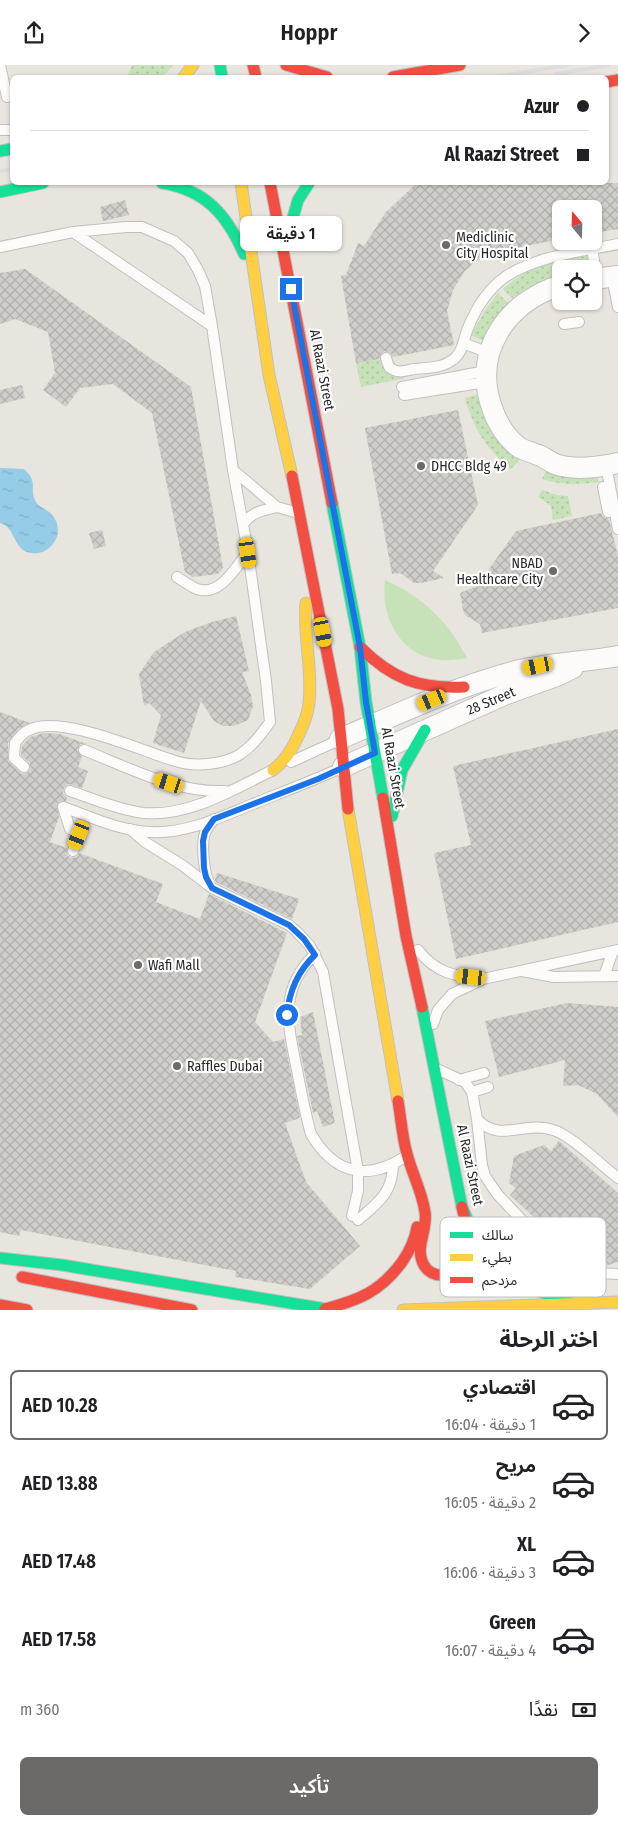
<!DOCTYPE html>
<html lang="ar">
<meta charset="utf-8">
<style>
:root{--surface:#fff;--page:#f2f2f2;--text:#202124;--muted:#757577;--line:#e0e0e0;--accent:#6c6a68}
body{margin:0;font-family:"Fira Sans Condensed","Noto Sans Arabic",sans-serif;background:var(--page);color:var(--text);direction:rtl;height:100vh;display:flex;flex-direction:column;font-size:19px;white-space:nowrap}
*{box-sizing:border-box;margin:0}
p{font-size:16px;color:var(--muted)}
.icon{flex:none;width:28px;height:28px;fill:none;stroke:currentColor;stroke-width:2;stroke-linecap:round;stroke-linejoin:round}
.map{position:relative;height:1245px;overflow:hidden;direction:ltr}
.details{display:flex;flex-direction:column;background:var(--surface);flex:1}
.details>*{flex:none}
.hud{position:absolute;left:10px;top:10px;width:599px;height:110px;border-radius:8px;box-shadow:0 1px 4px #0004;direction:rtl;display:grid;align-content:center;height:110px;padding:0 20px;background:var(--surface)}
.needle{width:32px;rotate:341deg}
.fabs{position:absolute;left:552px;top:135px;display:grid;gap:10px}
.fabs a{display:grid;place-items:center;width:50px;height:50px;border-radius:8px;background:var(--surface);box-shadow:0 1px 4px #0004;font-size:25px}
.end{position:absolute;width:22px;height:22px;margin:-11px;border:6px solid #1a73e8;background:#fff;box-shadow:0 0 0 2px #fff}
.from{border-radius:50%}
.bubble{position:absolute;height:35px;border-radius:8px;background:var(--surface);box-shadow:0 1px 4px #0004;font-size:16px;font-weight:600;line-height:35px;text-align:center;direction:rtl}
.car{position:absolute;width:15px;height:30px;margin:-15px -8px;border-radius:6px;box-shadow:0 0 4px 1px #0007;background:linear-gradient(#f5c518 24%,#345 0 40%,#f5c518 0 76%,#345 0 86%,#f5c518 0)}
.hud b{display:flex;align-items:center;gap:18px;height:48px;font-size:19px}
.hud b+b{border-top:1px solid var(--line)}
.hud i{width:12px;height:12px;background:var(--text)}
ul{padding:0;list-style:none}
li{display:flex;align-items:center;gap:15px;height:70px;margin:0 10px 8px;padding:0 10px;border:2px solid transparent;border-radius:8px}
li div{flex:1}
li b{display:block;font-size:19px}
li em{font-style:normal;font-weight:600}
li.on{border-color:var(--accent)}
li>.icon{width:45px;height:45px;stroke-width:1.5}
h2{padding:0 20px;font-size:22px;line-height:60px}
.pay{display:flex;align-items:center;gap:12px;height:55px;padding:0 20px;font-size:19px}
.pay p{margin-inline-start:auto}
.action{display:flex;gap:10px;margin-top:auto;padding:10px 20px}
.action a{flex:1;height:58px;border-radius:8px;background:var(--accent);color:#fff;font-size:20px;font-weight:600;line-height:58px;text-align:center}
header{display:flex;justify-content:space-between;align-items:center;height:65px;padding:0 20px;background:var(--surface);font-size:22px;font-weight:600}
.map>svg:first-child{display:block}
.grass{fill:url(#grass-dots)}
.garden{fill:#c7e2b8}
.water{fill:url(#water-ripples)}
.building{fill:url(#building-cross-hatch)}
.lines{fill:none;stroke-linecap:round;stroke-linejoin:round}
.lane-casing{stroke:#c1c0c0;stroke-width:12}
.street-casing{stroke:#c1c0c0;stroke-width:22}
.fast-casing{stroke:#c1c0c0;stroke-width:13}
.slow-casing{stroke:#c1c0c0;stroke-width:13}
.jam-casing{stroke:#c1c0c0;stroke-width:13}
.lane{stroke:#fcfbfa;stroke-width:10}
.street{stroke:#fcfbfa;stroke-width:20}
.fast{stroke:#16e098;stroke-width:11}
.slow{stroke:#ffcf43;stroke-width:11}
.jam{stroke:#f24e42;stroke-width:11}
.rail{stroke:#dddcde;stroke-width:4}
.route{stroke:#1a73e8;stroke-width:6}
.poi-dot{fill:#6c6a68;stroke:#fff;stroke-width:2}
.labels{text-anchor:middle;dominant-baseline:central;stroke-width:4.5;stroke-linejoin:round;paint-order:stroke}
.poi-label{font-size:14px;fill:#292929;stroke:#fff;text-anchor:start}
.street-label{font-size:14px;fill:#292929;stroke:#fff}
.key{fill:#fff;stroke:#bfbfbf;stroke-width:1}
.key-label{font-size:14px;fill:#292929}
</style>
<header><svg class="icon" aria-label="forward" viewBox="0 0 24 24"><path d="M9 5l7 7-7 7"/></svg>Hoppr<svg class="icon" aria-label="share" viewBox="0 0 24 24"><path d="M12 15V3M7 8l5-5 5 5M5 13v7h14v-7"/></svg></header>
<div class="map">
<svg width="618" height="1245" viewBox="0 0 618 1245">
<defs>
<pattern id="grass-dots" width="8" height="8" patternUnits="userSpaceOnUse" patternTransform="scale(1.25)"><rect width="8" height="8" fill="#c7e2b8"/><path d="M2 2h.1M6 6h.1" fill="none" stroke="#abc29e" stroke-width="1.8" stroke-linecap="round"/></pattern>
<pattern id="water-ripples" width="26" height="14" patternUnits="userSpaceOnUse" patternTransform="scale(1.25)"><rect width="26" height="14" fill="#95cce6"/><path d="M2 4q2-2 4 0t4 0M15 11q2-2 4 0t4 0" fill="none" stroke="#80afc5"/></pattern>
<pattern id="building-cross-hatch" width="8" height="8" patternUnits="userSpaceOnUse" patternTransform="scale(1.25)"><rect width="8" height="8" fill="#d0ceca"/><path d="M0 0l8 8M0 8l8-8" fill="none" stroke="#b3b1ae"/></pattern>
</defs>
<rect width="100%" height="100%" fill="#e8e4de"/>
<!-- grass -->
<path class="grass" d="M132,0H174L162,12H127Z
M589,190L592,204H561V211L537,218L512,233L503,224C530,200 555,196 589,190Z
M498,228L508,238L496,252L484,276L471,270L486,244Z
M381,294C386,307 391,310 405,313L361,322L356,298Z
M477,330C485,357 496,378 520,394L511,404C486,384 474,364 465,333Z
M547,404L596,406L599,417C578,420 561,420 542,414Z
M542,425L557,430L568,431L572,451L553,455L551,441L538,432Z"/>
<!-- garden -->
<path class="garden" d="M385,515C423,532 448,556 467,593C458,594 448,596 440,595C400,591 380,551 385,515Z"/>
<!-- water -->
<path class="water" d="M0,403L24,404C39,418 29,422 35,435C38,443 47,443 52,450C67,467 51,491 31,488C13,486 16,462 0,458Z"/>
<!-- building -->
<path class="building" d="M417,118H618V164L594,168V144H561V174L491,188L472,199L464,207L453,225L447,246L454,280L393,292L390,288L384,286L381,289L379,294L356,298L341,211L346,210L358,178L364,181L386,147Z
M125,135L129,150L103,156L100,142Z
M25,204L191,322L223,503L218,509L193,512L185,507L152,348L113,319L80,323L66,342L43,325L55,308L48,267L15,254L0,259V208Z
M22,320L25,333L0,339V325Z
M458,345L478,440L433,506L444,513L421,518H414L400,508L392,509L365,363Z
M601,448L603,452L609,454L618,491V543L482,568L480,559L465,550L463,545L460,528L477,521L516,466Z
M102,465L106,481L94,484L89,468Z
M236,551L249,606L242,607L251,630L253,641L248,655L234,661H223L214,656L201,636L184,688L153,678L161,650L149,638L144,641L139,609L154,587L185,567L212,557Z
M0,647L30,658L18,664L8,678V696L22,709L27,708L31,704L29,697L21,690L22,681L30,672L44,668L59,669L87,679H80L77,685L82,692L78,702L88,706L82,723L69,719L64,723L63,728L67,732L66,736H60L57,739L59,752L50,777L67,783V790L71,793L77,792L79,788L163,819L156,837L200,854L209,829L287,868L255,957L273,977L284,974L300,1053L285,1058L306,1117L360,1181L310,1224L235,1212L236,1206L21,1165L19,1171L0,1167Z
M618,664V857L456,894L434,788L471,780L453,701Z
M217,808L299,834L292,854L216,817L215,814Z
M567,938L618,942V1052L597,1029L578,1020L563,1021L565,995L499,1012L485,956Z
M313,947L335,1058L323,1062L317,1046L313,1048L297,971L302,970L300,952Z
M559,1076L618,1128V1197L605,1201L583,1181L575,1190L510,1130L516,1123L509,1118L514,1091L544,1080L551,1086Z"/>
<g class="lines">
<!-- lane casing -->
<g class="lane-casing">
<path id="lane" d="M0,0L7,32
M0,65H12
M73,167L212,261
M0,182L73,167L126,162H142L174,176L188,188L198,205L205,221L212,261L233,405L248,487L266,616L270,657C261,669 252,682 239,690C221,700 194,702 175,696C142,686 61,649 29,665C23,667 19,673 15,678L14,693L24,702
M592,184L597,213
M612,212L618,242
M564,259L579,257
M463,278L489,288
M386,293L389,302C397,309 405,306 414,304C426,303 441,303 451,296C463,289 463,275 468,263C476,243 487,225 505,212C538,190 581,187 618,179
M402,322L486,306
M404,330L486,317
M606,400L618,464
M233,405L277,442L298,448
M603,422L608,447
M243,459C252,447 263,445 277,442
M177,512C183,516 190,521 197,524C220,532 236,502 248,487
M84,685C129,703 176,728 225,726
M291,697L339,675
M70,726C94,734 119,745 144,748C189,752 234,724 273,705
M63,742C91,752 120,766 151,767C186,769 221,752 253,739C283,727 312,716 341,703
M63,742L70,764L76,765L79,770L73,786
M130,764L145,777L182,800L212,823L289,860L297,867L310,881L323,907L358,1106V1126L352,1151
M210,820C204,809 201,780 205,768C207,763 211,758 214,754
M418,885C436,908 454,911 482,914
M315,889C278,925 288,960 297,1005C301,1026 305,1048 311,1069C334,1109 368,1117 406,1091
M522,906L554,912L618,911
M604,911L613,886
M433,959L438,945L452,929L483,914L618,885
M439,1005L465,1017L472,1027L477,1054L482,1100L485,1111L498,1130L536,1170L559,1198L565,1203L580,1207L618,1209
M459,1015L484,1008
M472,1027L488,1022
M477,1054C499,1079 526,1055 553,1065C571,1070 602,1101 618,1113
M358,1155C378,1138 393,1128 393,1099"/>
</g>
<!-- street casing -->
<g class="street-casing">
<path id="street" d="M594,214L618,211
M561,220C507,237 472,286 492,343C497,358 507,374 520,383C526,386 534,388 541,391C548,395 554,400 562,401C580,405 599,402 618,398
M340,674C397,649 455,622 516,606C549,598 584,597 618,591
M343,702L504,630L559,610L573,603"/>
</g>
<!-- fast casing -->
<g class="fast-casing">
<path id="fast" d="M220,0L222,12
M0,86L12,84
M162,118C206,125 227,150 244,189
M0,127L43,118
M285,180L298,135L309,118
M332,438L360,582L366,637L383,733
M392,751L402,705L425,665
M422,942L462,1142L482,1188L491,1200L516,1218L571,1238
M0,1193L62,1200L332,1245"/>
</g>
<!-- slow casing -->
<g class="slow-casing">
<path id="slow" d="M184,12L193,0
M241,118L269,310L292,411
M273,705C285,696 292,685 298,671C303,661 308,650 309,638C313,605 303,572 306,538
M348,744L398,1036
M403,1245L618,1237"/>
</g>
<!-- jam casing -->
<g class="jam-casing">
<path id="jam" d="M253,0L256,12
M286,0L327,12
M393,12L460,0
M606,17L618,15
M270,118L332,438
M292,411L338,644L348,744
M360,582C392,614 419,624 464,622
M383,733L406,871L422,942
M398,1036C401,1053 402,1071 407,1089C412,1108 422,1127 425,1147C428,1163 416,1181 422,1196C430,1219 463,1212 468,1191C472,1176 465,1157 462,1142
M22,1212L192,1245
M0,1240L27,1245
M325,1244C359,1235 380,1227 402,1197C409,1187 415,1175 417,1162"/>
</g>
<!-- lane -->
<use href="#lane" class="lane"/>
<!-- street -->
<use href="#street" class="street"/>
<!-- fast -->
<use href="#fast" class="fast"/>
<!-- slow -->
<use href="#slow" class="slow"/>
<!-- jam -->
<use href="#jam" class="jam"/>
<!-- rail -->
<path class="rail" d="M556,9L608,0
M496,12L567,0
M0,106L12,104"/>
</g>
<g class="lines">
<!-- route -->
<path class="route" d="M287,950C289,926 297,907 315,890L304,874L289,860L212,823L206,812L204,803L203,776L205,767L214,754L318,714L375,688L366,637L360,582L291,224"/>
</g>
<!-- markers -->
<g class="poi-dot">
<circle cx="446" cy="180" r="5"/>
<circle cx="421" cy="401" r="5"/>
<circle cx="553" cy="506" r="5"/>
<circle cx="138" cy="900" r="5"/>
<circle cx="177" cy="1001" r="5"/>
</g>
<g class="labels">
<!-- poi labels -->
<g class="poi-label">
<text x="456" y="172">Mediclinic<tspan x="456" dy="16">City Hospital</tspan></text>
<text x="431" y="401">DHCC Bldg 49</text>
<text x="543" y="498" text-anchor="end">NBAD<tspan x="543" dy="16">Healthcare City</tspan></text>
<text x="148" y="900">Wafi Mall</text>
<text x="187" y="1001">Raffles Dubai</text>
</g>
<!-- street labels -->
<g class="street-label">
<text transform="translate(322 305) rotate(79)">Al Raazi Street</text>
<text transform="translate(491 636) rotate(-23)">28 Street</text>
<text transform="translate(393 703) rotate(80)">Al Raazi Street</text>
<text transform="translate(470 1100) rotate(78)">Al Raazi Street</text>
</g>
</g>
<!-- legend -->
<rect x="440" y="1152" width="166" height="80" rx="8" class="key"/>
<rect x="450" y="1167" width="23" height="6" fill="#16e098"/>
<rect x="450" y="1189" width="23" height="7" fill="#ffcf43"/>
<rect x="450" y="1212" width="23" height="6" fill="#f24e42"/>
<g class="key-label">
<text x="482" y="1175">سالك</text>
<text x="482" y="1197">بطيء</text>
<text x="482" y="1220">مزدحم</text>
</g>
</svg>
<div class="fabs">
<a><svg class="needle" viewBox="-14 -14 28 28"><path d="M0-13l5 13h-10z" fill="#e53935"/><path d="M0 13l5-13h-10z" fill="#757577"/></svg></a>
<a><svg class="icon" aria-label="locate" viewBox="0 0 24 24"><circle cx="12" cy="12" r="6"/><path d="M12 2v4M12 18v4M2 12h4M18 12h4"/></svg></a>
</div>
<i class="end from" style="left:287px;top:950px"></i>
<i class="end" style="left:291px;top:224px"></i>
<div class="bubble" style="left:240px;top:151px;width:102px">1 دقيقة</div>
<i class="car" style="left:248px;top:488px;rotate:172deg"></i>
<i class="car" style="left:323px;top:567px;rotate:169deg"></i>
<i class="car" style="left:538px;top:601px;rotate:258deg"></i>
<i class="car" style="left:432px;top:635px;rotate:248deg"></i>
<i class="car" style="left:169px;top:718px;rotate:288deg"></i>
<i class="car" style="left:79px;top:770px;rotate:202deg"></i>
<i class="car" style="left:471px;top:912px;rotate:276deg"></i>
<div class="hud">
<b><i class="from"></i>Azur</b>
<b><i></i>Al Raazi Street</b>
</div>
</div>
<section class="details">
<h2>اختر الرحلة</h2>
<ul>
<li class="on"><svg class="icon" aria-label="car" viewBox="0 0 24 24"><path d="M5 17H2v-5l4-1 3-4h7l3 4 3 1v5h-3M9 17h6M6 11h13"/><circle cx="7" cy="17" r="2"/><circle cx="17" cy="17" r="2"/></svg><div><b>اقتصادي</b><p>1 دقيقة · 16:04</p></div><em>AED 10.28</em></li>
<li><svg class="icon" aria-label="car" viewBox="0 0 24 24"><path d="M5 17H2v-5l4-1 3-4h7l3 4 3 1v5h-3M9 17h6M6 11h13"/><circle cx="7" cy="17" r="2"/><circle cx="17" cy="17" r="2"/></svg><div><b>مريح</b><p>2 دقيقة · 16:05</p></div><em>AED 13.88</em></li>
<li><svg class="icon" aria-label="car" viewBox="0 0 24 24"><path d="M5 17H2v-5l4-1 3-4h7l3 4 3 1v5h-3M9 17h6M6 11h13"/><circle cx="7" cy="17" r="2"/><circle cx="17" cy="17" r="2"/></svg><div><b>XL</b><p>3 دقيقة · 16:06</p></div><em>AED 17.48</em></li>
<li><svg class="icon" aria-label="car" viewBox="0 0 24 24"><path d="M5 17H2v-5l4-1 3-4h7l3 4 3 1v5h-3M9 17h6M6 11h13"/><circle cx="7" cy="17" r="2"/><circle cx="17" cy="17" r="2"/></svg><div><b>Green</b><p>4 دقيقة · 16:07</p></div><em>AED 17.58</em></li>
</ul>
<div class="pay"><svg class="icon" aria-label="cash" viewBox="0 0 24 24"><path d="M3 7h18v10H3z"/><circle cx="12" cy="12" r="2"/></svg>نقدًا<p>360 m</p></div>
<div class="action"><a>تأكيد</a></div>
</section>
